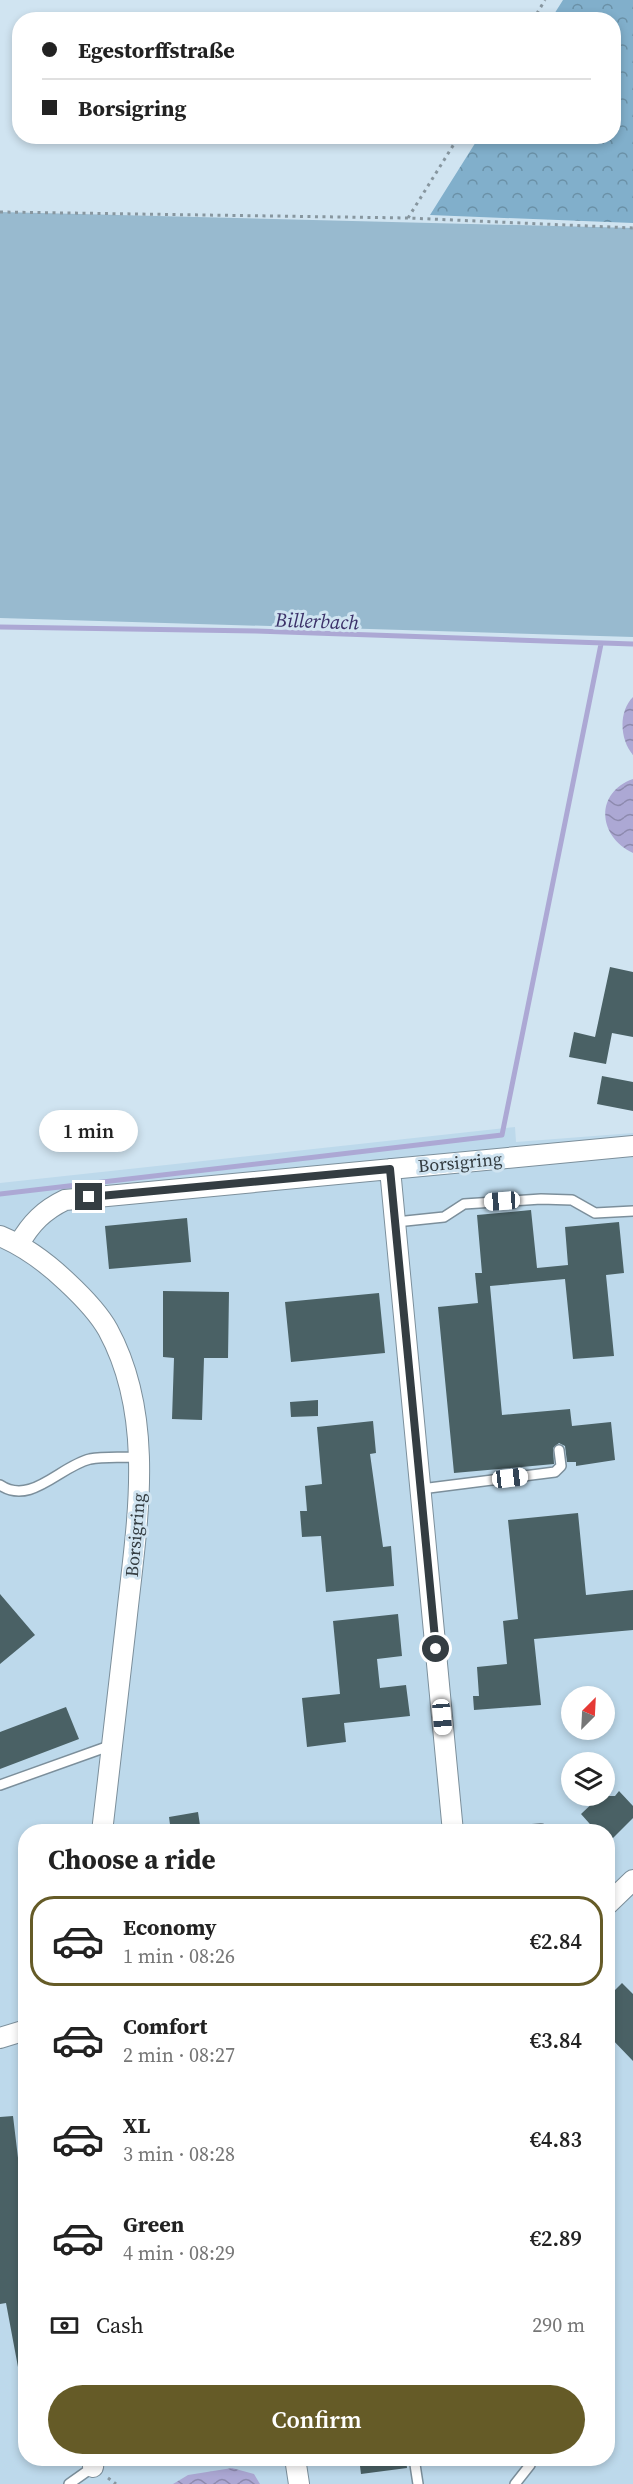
<!DOCTYPE html>
<meta charset="utf-8">
<style>
:root{--surface:#fff;--page:#f2f2f2;--text:#222;--muted:#767676;--line:#e0e0e0;--accent:#655b27}
body{margin:0;font-family:"Source Serif 4",serif;background:var(--page);color:var(--text);height:100vh;display:flex;flex-direction:column;font-size:22px;white-space:nowrap}
*{box-sizing:border-box;margin:0}
p{font-size:20px;color:var(--muted)}
.icon{flex:none;width:33px;height:33px;fill:none;stroke:currentColor;stroke-width:2;stroke-linecap:round;stroke-linejoin:round}
.map{position:relative;flex:1;overflow:hidden}
.sheet{position:absolute;left:18px;top:1824px;width:597px;height:642px;display:flex;flex-direction:column;background:var(--surface);border-radius:24px;box-shadow:0 3px 9px #0003}
.sheet>*{flex:none}
.guide{position:absolute;left:12px;top:12px;width:609px;height:132px;border-radius:24px;box-shadow:0 3px 9px #0003;display:grid;align-content:center;height:132px;padding:0 30px;background:var(--surface)}
.needle{width:39px;rotate:24deg}
.buttons{position:absolute;left:561px;top:1686px;display:grid;gap:12px}
.buttons a{display:grid;place-items:center;width:54px;height:54px;border-radius:50%;background:var(--surface);box-shadow:0 3px 9px #0003;font-size:30px}
.end{position:absolute;width:27px;height:27px;margin:-14px;border:8px solid #343d42;background:#fff;box-shadow:0 0 0 3px #fff}
.from{border-radius:50%}
.bubble{position:absolute;height:42px;border-radius:21px;background:var(--surface);box-shadow:0 3px 9px #0003;font-size:20px;font-weight:600;line-height:42px;text-align:center}
.car{position:absolute;width:18px;height:36px;margin:-18px -9px;border-radius:8px;box-shadow:0 0 4px 2px #0007;background:linear-gradient(#fff 24%,#345 0 40%,#fff 0 76%,#345 0 86%,#fff 0)}
.guide b{display:flex;align-items:center;gap:21px;height:57px;font-size:22px}
.guide b+b{border-top:2px solid var(--line)}
.guide i{width:15px;height:15px;background:var(--text)}
ul{padding:0;list-style:none}
li{display:flex;align-items:center;gap:18px;height:90px;margin:0 12px 9px;padding:0 18px;border:3px solid transparent;border-radius:24px}
li div{flex:1}
li b{display:block;font-size:22px}
li em{font-style:normal;font-weight:600}
li.active{border-color:var(--accent)}
li>.icon{width:54px;height:54px;stroke-width:1.5}
h2{padding:0 30px;font-size:27px;line-height:72px}
.pay{display:flex;align-items:center;gap:15px;height:66px;padding:0 30px;font-size:22px}
.pay p{margin-inline-start:auto}
.cta{display:flex;gap:12px;margin-top:auto;padding:12px 30px}
.cta a{flex:1;height:69px;border-radius:36px;background:var(--accent);color:#fff;font-size:24px;font-weight:600;line-height:69px;text-align:center}
.map>svg:first-child{display:block}
.built{fill:#bdd9eb;fill-rule:evenodd}
.green{fill:#98bacf}
.forest{fill:url(#forest-crowns)}
.water{fill:url(#water-waves)}
.lines{fill:none;stroke-linecap:round;stroke-linejoin:round}
.stream{stroke:#aca8d4;stroke-width:5}
.building{fill:#4a6165}
.lane-casing{stroke:#7c8f9b;stroke-width:12}
.street-casing{stroke:#7c8f9b;stroke-width:22}
.path{stroke:#87969f;stroke-width:3;stroke-dasharray:3 4.5;stroke-linecap:butt}
.lane{stroke:#fff;stroke-width:9}
.street{stroke:#fff;stroke-width:20}
.route{stroke:#343d42;stroke-width:8}
.labels{text-anchor:middle;dominant-baseline:central;stroke-width:6;stroke-linejoin:round;paint-order:stroke}
.street-label{font-size:18px;fill:#343d42;stroke:#d0e4f1}
.water-label{font-size:20px;font-style:italic;fill:#3b3068;stroke:#d0e4f1}
</style>
<div class="map">
<svg width="633" height="2484" viewBox="0 0 633 2484">
<defs>
<pattern id="forest-crowns" width="20" height="18" patternUnits="userSpaceOnUse" patternTransform="scale(1.5)"><rect width="20" height="18" fill="#81afcb"/><path d="M2 6a3 3 0 1 1 6 0M12 15a3 3 0 1 1 6 0" fill="none" stroke="#6a90a6"/></pattern>
<pattern id="water-waves" width="16" height="10" patternUnits="userSpaceOnUse" patternTransform="scale(1.5)"><rect width="16" height="10" fill="#aca8d4"/><path d="M0 5q4-4 8 0t8 0" fill="none" stroke="#8d8aae"/></pattern>
</defs>
<rect width="100%" height="100%" fill="#d0e4f1"/>
<!-- built -->
<path class="built" d="M515,1127L516,1142L633,1133V2484H0V1183ZM572,1696H604V1730H572ZM572,1762H604V1796H572ZM26,1832H608V2458H26Z"/>
<!-- green -->
<path class="green" d="M0,212L633,228V637L0,618Z"/>
<!-- forest -->
<path class="forest" d="M563,0H633V223L430,215L479,137L614,136V20L551,19Z"/>
<!-- water -->
<path class="water" d="M633,697V755C620,740 618,712 633,697Z
M633,779V853C598,837 594,793 633,779Z
M232,2468L254,2474L260,2484H173L188,2475Z"/>
<g class="lines">
<!-- stream -->
<path class="stream" d="M0,627L256,631L633,644
M0,1194L502,1135L601,644"/>
</g>
<!-- building -->
<path class="building" d="M610,967L633,972V1037L612,1033L606,1064L569,1057L574,1032L595,1037Z
M602,1076L633,1082V1111L597,1104Z
M531,1210L537,1268L568,1265L565,1227L619,1222L624,1273L606,1275L614,1356L573,1359L565,1279L490,1286L502,1415L570,1409L572,1426L611,1422L615,1460L576,1466V1462H567L565,1446L559,1443L553,1448L554,1464L454,1473L438,1307L478,1303L475,1273H482L477,1215Z
M187,1218L191,1262L109,1269L105,1226Z
M163,1291L229,1292L228,1358H204L202,1420L172,1419L174,1358L163,1357Z
M379,1293L385,1353L291,1362L285,1302Z
M318,1400V1416L291,1417L290,1402Z
M373,1421L376,1453L370,1454L383,1547L391,1546L394,1586L326,1592L321,1536L302,1537L300,1511H307L305,1486L322,1484L317,1427Z
M578,1513L586,1595L633,1590V1630L534,1639L541,1705L474,1710L473,1696H479L477,1667L507,1664L503,1621L518,1619L508,1520Z
M0,1594L35,1635L0,1664Z
M398,1614L402,1656L377,1659L380,1688L406,1685L410,1716L344,1723L346,1742L307,1747L302,1698L340,1694L333,1621Z
M66,1707L79,1739L0,1769V1732Z
M619,1791L633,1806V1818L608,1843V1832H597L581,1814L600,1796H615Z
M198,1812L201,1832H171L169,1817Z
M622,1983L633,1994V2061L608,2035V1997Z
M13,2116L21,2183L26,2182V2366L18,2367L6,2303L0,2304V2117Z
M359,2458H406L407,2468L361,2474Z"/>
<g class="lines">
<!-- lane casing -->
<g class="lane-casing">
<path id="lane" d="M396,1222L444,1217L464,1204L541,1199L572,1200L595,1213L633,1211
M0,1485C31,1506 60,1466 90,1459C105,1456 123,1458 138,1457
M421,1489L555,1472L561,1466L559,1450
M0,1785L112,1745
M515,1832L541,1829
M414,2458L418,2484
M69,2484L93,2467
M515,2484L530,2465L529,2458"/>
</g>
<!-- street casing -->
<g class="street-casing">
<path id="street" d="M390,1169L453,1832
M0,1236C26,1247 47,1263 67,1282C82,1296 98,1312 108,1330C157,1420 136,1528 126,1624C118,1693 110,1762 102,1832
M19,1244C31,1223 44,1210 65,1200L633,1146
M608,1904L633,1880
M0,2038L26,2030
M295,2458L299,2484
M93,2467L94,2458"/>
</g>
<!-- path -->
<path class="path" d="M533,20L545,0
M0,212L408,218L633,228
M408,218L459,136
M108,2478L116,2484"/>
<!-- lane -->
<use href="#lane" class="lane"/>
<!-- street -->
<use href="#street" class="street"/>
</g>
<g class="lines">
<!-- route -->
<path class="route" d="M89,1197L390,1169L436,1649"/>
</g>
<g class="labels">
<!-- street labels -->
<g class="street-label">
<text transform="translate(460 1162) rotate(-5)">Borsigring</text>
<text transform="translate(135 1535) rotate(-85)">Borsigring</text>
</g>
<!-- water labels -->
<g class="water-label">
<text transform="translate(317 621) rotate(2)">Billerbach</text>
</g>
</g>
</svg>
<div class="buttons">
<a><svg class="needle" viewBox="-14 -14 28 28"><path d="M0-13l5 13h-10z" fill="#e53935"/><path d="M0 13l5-13h-10z" fill="#767676"/></svg></a>
<a><svg class="icon" aria-label="layers" viewBox="0 0 24 24"><path d="M12 4l9 5-9 5-9-5zM3 14l9 5 9-5"/></svg></a>
</div>
<i class="end from" style="left:436px;top:1649px"></i>
<i class="end" style="left:89px;top:1197px"></i>
<div class="bubble" style="left:39px;top:1110px;width:99px">1 min</div>
<i class="car" style="left:502px;top:1201px;rotate:266deg"></i>
<i class="car" style="left:510px;top:1478px;rotate:83deg"></i>
<i class="car" style="left:442px;top:1717px;rotate:175deg"></i>
<div class="guide">
<b><i class="from"></i>Egestorffstraße</b>
<b><i></i>Borsigring</b>
</div>
<section class="sheet">
<h2>Choose a ride</h2>
<ul>
<li class="active"><svg class="icon" aria-label="car" viewBox="0 0 24 24"><path d="M5 17H2v-5l4-1 3-4h7l3 4 3 1v5h-3M9 17h6M6 11h13"/><circle cx="7" cy="17" r="2"/><circle cx="17" cy="17" r="2"/></svg><div><b>Economy</b><p>1 min · 08:26</p></div><em>€2.84</em></li>
<li><svg class="icon" aria-label="car" viewBox="0 0 24 24"><path d="M5 17H2v-5l4-1 3-4h7l3 4 3 1v5h-3M9 17h6M6 11h13"/><circle cx="7" cy="17" r="2"/><circle cx="17" cy="17" r="2"/></svg><div><b>Comfort</b><p>2 min · 08:27</p></div><em>€3.84</em></li>
<li><svg class="icon" aria-label="car" viewBox="0 0 24 24"><path d="M5 17H2v-5l4-1 3-4h7l3 4 3 1v5h-3M9 17h6M6 11h13"/><circle cx="7" cy="17" r="2"/><circle cx="17" cy="17" r="2"/></svg><div><b>XL</b><p>3 min · 08:28</p></div><em>€4.83</em></li>
<li><svg class="icon" aria-label="car" viewBox="0 0 24 24"><path d="M5 17H2v-5l4-1 3-4h7l3 4 3 1v5h-3M9 17h6M6 11h13"/><circle cx="7" cy="17" r="2"/><circle cx="17" cy="17" r="2"/></svg><div><b>Green</b><p>4 min · 08:29</p></div><em>€2.89</em></li>
</ul>
<div class="pay"><svg class="icon" aria-label="cash" viewBox="0 0 24 24"><path d="M3 7h18v10H3z"/><circle cx="12" cy="12" r="2"/></svg>Cash<p>290 m</p></div>
<div class="cta"><a>Confirm</a></div>
</section>
</div>
